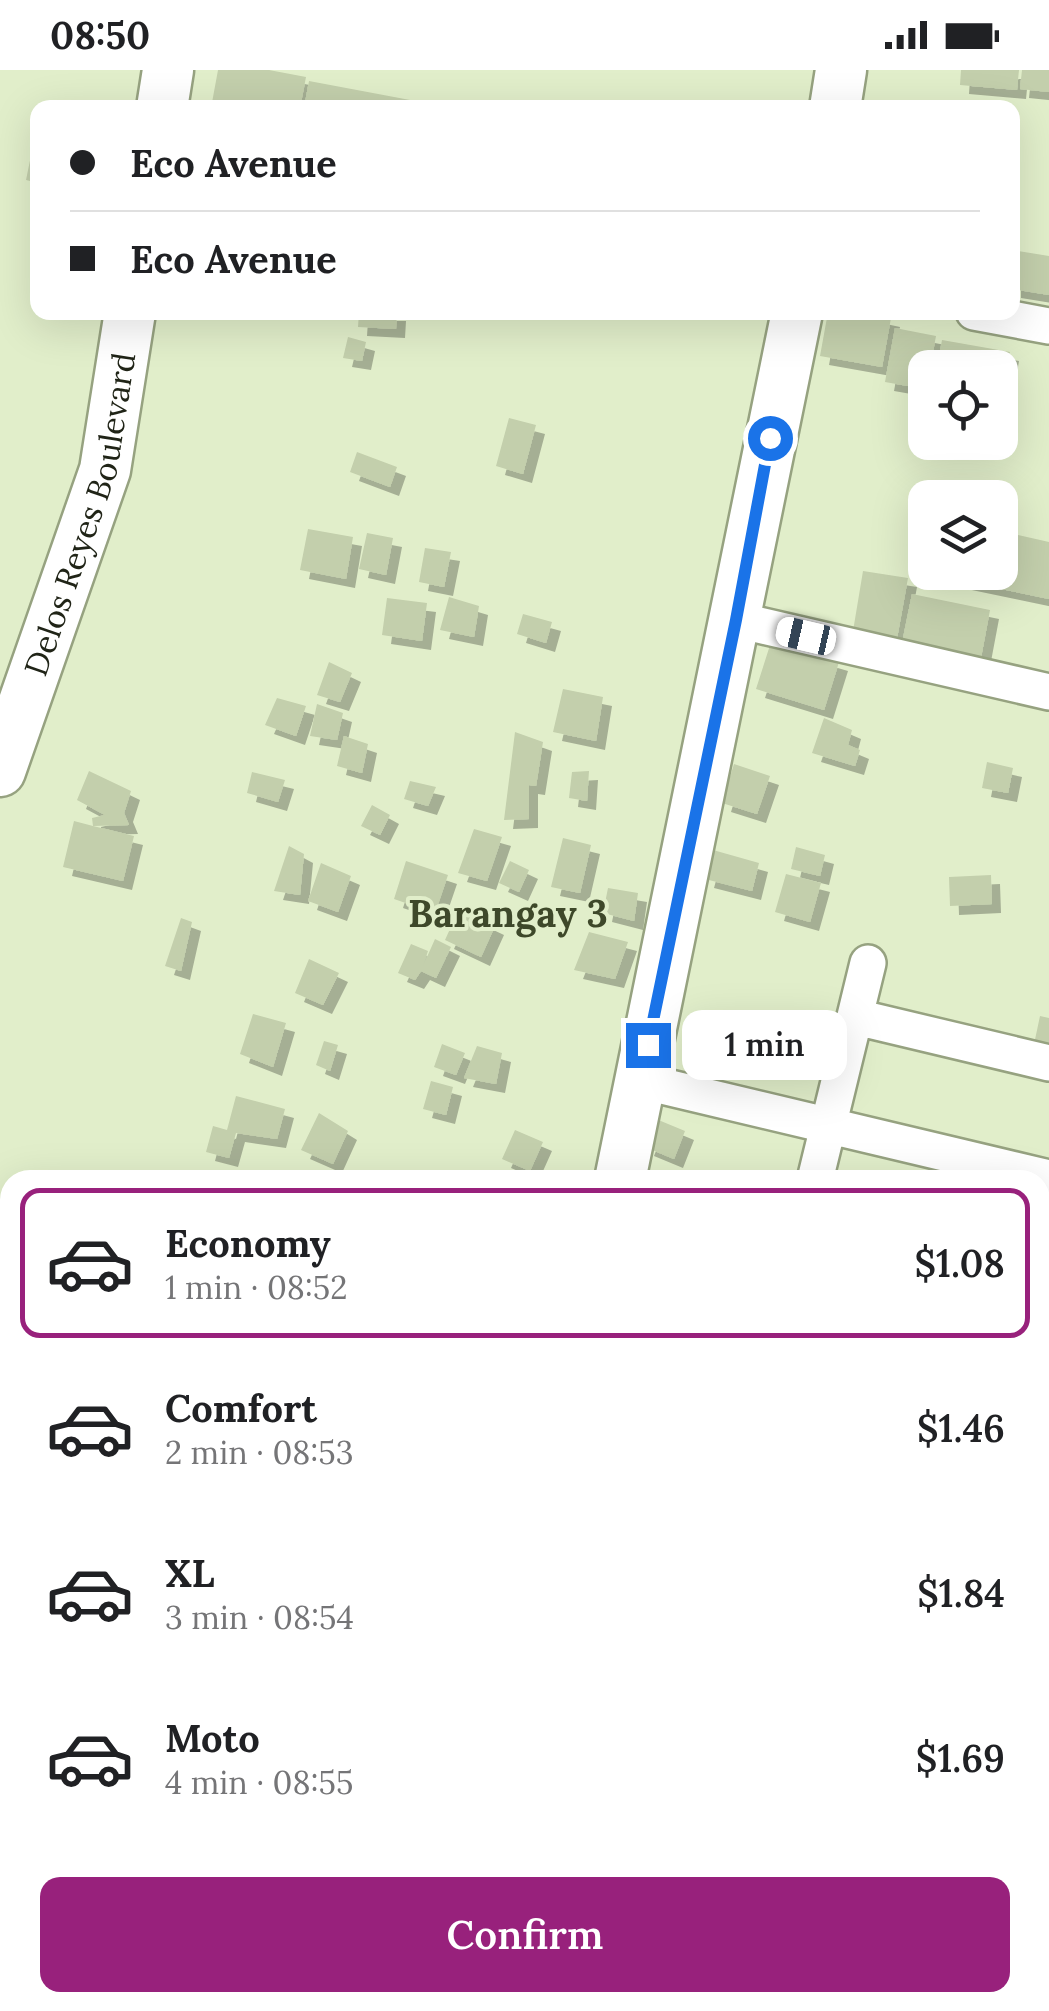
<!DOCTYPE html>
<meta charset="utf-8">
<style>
:root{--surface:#fff;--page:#f2f2f2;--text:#202124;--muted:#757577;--line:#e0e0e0;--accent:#98217c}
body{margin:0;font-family:Lora,serif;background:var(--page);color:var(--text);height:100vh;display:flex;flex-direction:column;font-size:38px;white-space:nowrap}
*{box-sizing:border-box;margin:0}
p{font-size:32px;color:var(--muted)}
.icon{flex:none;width:55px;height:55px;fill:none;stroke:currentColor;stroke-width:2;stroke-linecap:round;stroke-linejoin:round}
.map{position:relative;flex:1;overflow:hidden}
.panel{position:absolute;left:0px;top:1100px;width:1050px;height:842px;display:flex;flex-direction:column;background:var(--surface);border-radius:30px 30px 0 0;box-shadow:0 10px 40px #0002}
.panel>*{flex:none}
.banner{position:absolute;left:30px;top:30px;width:990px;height:220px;border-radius:20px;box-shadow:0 10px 40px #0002;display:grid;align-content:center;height:220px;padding:0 40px;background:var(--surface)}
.buttons{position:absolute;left:908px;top:280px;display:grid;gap:20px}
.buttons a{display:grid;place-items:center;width:110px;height:110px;border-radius:20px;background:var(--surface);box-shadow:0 10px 40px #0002;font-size:50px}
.end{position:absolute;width:45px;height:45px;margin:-22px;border:12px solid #1a73e8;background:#fff;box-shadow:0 0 0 5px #fff}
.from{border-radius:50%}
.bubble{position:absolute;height:70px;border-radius:20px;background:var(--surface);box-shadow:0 10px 40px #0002;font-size:32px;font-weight:600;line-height:70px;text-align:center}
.car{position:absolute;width:30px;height:60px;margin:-30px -15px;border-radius:12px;box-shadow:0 0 8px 2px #0007;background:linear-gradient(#fff 24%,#345 0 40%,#fff 0 76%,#345 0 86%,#fff 0)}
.banner b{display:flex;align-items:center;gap:35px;height:95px;font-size:38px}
.banner b+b{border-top:2px solid var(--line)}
.banner i{width:25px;height:25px;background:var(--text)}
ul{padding:18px 0 0;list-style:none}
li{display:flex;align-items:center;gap:30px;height:150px;margin:0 20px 15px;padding:0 20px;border:5px solid transparent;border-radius:20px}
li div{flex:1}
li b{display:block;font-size:38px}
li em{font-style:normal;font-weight:600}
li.current{border-color:var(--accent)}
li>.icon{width:90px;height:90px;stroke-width:1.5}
.cta{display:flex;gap:20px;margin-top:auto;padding:20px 40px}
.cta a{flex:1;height:115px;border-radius:20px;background:var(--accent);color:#fff;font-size:40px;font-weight:600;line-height:115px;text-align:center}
.status{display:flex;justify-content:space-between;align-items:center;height:70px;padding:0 50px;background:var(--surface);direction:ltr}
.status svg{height:28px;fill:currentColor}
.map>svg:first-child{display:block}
.building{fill:#c3cfac;filter:url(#shadow)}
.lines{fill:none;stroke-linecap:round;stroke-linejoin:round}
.street-casing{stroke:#96a280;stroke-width:40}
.secondary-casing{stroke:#96a280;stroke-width:55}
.street{stroke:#fff;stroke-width:35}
.secondary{stroke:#fff;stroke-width:50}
.route{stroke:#1a73e8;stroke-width:12}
.labels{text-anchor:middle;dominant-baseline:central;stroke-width:8;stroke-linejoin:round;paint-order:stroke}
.street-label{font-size:32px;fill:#202417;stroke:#e1eeca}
.quarter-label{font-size:38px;font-weight:bold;fill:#3e482a;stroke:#e1eeca}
</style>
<div class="status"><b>08:50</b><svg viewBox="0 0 49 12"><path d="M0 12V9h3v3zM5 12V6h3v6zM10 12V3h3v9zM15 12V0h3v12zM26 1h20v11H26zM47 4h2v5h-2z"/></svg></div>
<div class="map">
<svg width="1049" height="1941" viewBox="0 0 1049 1941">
<defs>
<filter id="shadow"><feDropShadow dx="9" dy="9" stdDeviation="0" flood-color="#0004"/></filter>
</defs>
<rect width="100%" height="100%" fill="#e1eeca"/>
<!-- building -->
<path class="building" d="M218,0H269L306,7L300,38H211Z
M961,0H1019L1017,20L960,15Z
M1022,0H1049V22L1020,19Z
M309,11L442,36V38H304Z
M36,61H38V113L26,110Z
M1012,180L1049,186V225L1012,219Z
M359,242H397L396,259L358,257Z
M828,242H863L891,248L882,297L820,286Z
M895,258L936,266L930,298H925V319L885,312Z
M348,267L366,272L362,291L343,288Z
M942,270L1010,282L1002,330L1000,298H937Z
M509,348L536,355L523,404L496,396Z
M357,382L397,397L390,417L350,402Z
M308,459L353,467L346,509L300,500Z
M1000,461L1049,472V529L929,504L1000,502Z
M367,463L393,468L386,505L359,499Z
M425,478L451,482L444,517L419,512Z
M863,501L908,508L896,574L852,567Z
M912,524L990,540L980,593L901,578Z
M449,527L479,536L474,567L440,560Z
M387,528L427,533L422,571L382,565Z
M523,544L552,552L546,573L517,564Z
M771,572L839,592L824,640L756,619Z
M329,592L352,603L340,632L317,625Z
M563,619L603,627L596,671L553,662Z
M277,628L306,636L296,666L265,655Z
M317,634L343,643L337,670L310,666Z
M824,648L852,660L848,675L860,680L855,696L812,683Z
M515,662L543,672L536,716L529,715V749L504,750Z
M344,666L368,674L362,703L337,696Z
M987,692L1013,698L1008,723L982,718Z
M734,694L770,706L757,744L722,733Z
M89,701L131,721L124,743L129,755L93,756L134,766L123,811L63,797L74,751L93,756L92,748L105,745L77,730Z
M589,701L587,731L569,728L572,702Z
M252,702L285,710L278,732L247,723Z
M410,711L436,717L428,736L404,729Z
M372,735L390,745L380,765L361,756Z
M474,759L502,767L487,811L458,803Z
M563,768L591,775L580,823L551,817Z
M289,776L304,784L300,825L274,821Z
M796,777L825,785L820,806L791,799Z
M713,780L759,793L752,821L705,809Z
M406,791L448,805L435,843L394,829Z
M510,791L529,800L519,822L499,813Z
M321,793L351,806L338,842L308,831Z
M786,804L821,813L810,852L775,842Z
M991,805L992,834L950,836L949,807Z
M608,818L638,823L634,851L603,843Z
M459,839L495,856L481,887L445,870Z
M181,848L192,852L181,901L165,896Z
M589,862L628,872L615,909L574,900Z
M435,869L451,877L436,908L421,901L415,910L398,903L411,874L428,881L423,896Z
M309,889L339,903L323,935L295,923Z
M253,944L286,953L273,997L240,984Z
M1040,946L1049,948V982L1033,979Z
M324,971L338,975L330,1001L316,995Z
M442,974L465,983L456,1005L434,997Z
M477,976L502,983L496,1014L464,1008Z
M431,1011L453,1017L446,1045L423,1039Z
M236,1026L285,1039L277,1069L236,1063L229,1088L206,1082L213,1056L227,1060Z
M319,1043L348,1061L333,1094L301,1080Z
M656,1049L685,1061L674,1089L645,1077Z
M515,1060L543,1072L530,1101L502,1089Z
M0,1142L10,1145V1201L0,1198Z
M0,1324L10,1327V1365L5,1385L0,1384Z
M2,1452L10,1455V1490L0,1487Z
M1040,1746L1049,1748V1789L1040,1788Z
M0,1773L10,1777L7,1796L0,1794Z
M10,1904V1932H33L30,1941H0V1930Z"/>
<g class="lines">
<!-- street casing -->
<g class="street-casing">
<path id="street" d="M974,242L1049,256
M737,550L1049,622
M856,947L1049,993
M641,1011L1049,1108
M815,1110L868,893
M1040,1248L1049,1210
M0,1301L10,1304
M1040,1340L1049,1343
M1040,1735L1049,1737"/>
</g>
<!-- secondary casing -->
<g class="secondary-casing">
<g id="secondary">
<path d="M162,38L168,0"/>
<path d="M835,38L841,0"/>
<path id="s1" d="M0,701L105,400L130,242"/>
<path d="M620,1110L797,242"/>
<path d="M392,1941L395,1932"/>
</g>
</g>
<!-- street -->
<use href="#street" class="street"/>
<!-- secondary -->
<use href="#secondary" class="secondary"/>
</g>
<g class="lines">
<!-- route -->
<path class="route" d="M648,975L736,550L770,368"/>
</g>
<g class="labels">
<!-- street labels -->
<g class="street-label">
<text stroke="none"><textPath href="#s1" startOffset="270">Delos Reyes Boulevard</textPath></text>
</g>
<!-- quarter labels -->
<g class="quarter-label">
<text x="508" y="843">Barangay 3</text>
</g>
</g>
</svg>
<div class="buttons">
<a><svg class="icon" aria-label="locate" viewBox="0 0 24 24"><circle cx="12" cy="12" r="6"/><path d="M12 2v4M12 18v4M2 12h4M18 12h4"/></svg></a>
<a><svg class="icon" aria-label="layers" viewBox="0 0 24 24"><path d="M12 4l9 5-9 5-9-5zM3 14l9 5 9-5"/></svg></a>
</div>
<i class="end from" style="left:770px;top:368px"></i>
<i class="end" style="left:648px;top:975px"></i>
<div class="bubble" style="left:682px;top:940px;width:165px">1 min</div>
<i class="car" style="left:806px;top:566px;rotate:283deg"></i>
<div class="banner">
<b><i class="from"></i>Eco Avenue</b>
<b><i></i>Eco Avenue</b>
</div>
<section class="panel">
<ul>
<li class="current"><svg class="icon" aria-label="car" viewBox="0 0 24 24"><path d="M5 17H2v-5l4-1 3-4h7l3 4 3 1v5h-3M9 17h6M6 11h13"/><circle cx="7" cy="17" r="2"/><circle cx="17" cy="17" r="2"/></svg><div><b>Economy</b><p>1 min · 08:52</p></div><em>$1.08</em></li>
<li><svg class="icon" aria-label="car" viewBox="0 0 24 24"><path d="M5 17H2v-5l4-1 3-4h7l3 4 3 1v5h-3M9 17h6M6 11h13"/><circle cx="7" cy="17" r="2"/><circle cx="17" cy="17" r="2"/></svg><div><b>Comfort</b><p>2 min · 08:53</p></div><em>$1.46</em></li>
<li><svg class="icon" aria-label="car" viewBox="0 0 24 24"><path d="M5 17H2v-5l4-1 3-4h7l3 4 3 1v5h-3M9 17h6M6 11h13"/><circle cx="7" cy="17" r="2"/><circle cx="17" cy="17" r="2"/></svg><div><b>XL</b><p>3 min · 08:54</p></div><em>$1.84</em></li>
<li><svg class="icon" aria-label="car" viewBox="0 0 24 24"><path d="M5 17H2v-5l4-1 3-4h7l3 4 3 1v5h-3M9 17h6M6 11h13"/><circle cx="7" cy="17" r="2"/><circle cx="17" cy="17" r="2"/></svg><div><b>Moto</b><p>4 min · 08:55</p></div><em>$1.69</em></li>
</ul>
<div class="cta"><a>Confirm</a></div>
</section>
</div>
